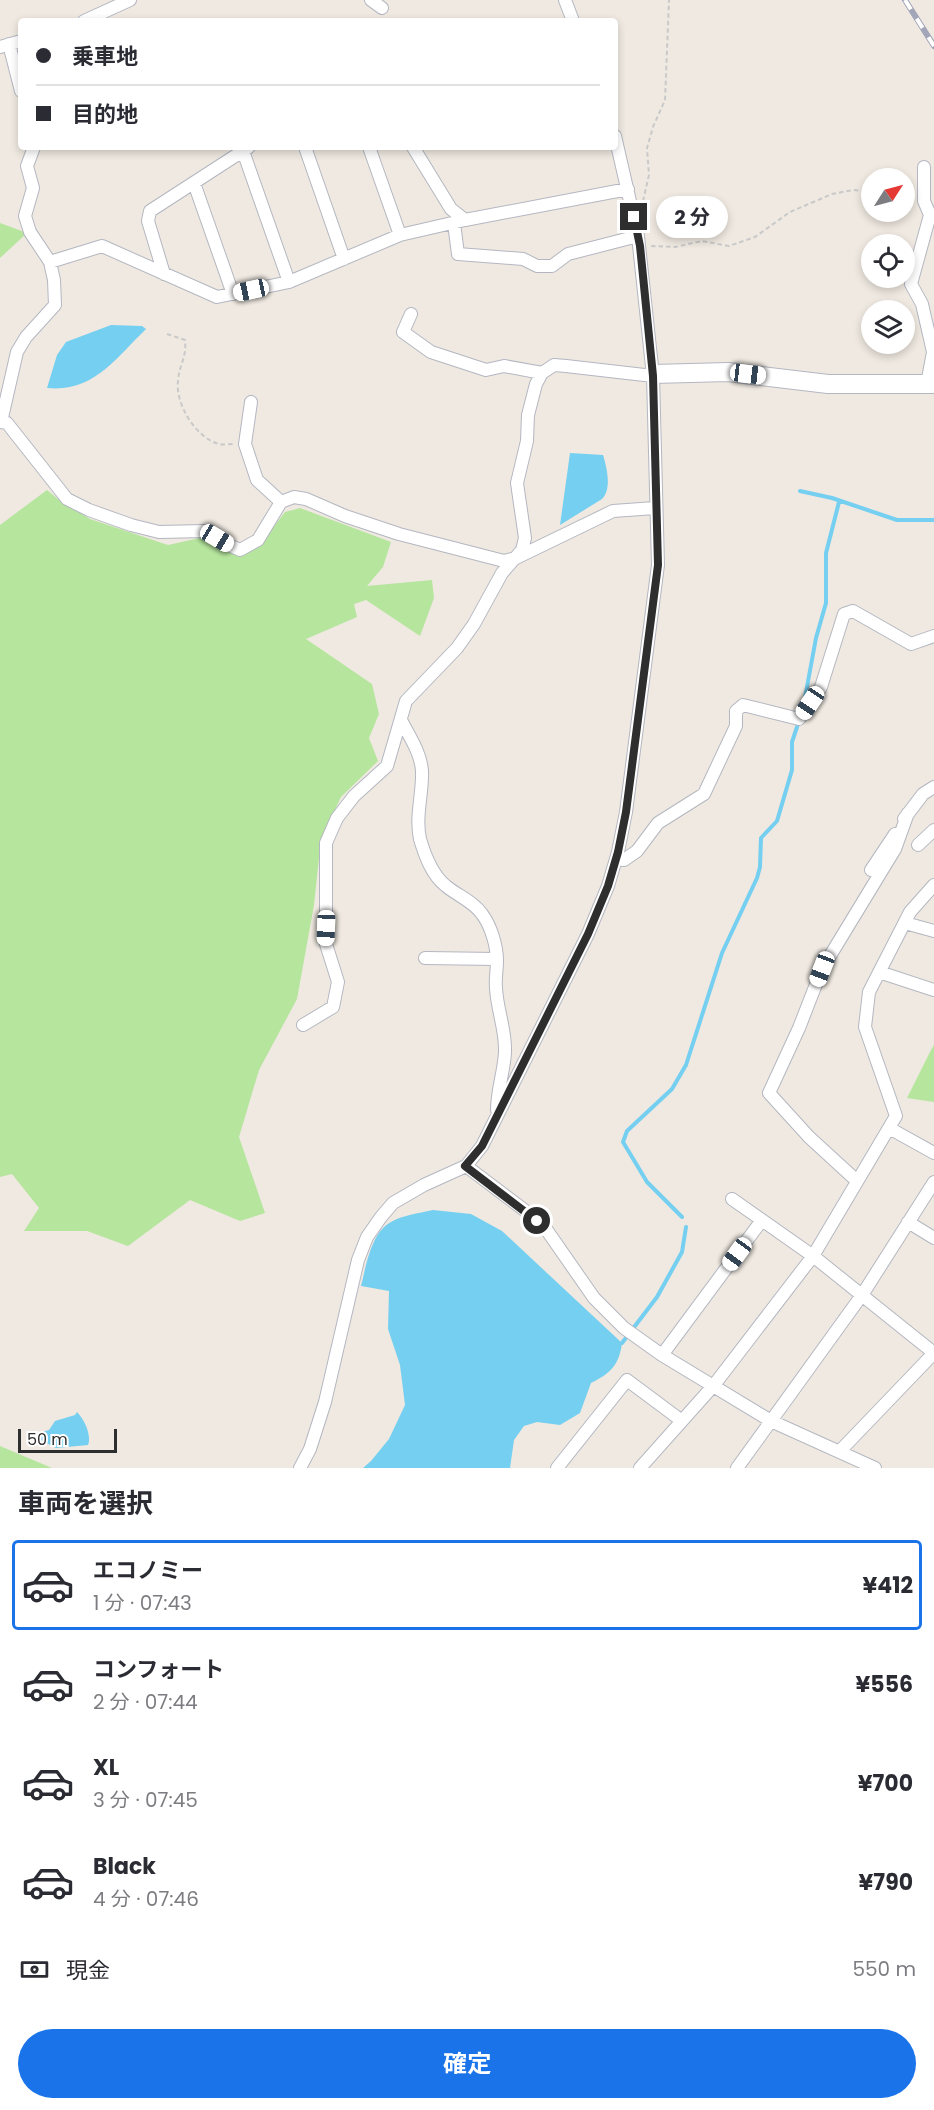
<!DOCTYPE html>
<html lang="ja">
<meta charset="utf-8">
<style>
:root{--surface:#fff;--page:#f7f7f7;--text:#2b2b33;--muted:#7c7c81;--line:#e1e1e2;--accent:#1a73e8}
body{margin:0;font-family:Poppins,"Noto Sans JP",sans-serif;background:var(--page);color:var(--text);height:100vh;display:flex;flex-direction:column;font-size:22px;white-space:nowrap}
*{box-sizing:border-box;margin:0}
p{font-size:20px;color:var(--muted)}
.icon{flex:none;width:33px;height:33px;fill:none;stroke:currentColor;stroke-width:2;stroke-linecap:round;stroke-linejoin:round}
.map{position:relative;height:1468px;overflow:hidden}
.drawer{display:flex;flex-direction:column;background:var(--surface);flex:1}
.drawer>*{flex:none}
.guide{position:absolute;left:18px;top:18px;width:600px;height:132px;border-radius:6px;box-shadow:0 3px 9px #0003;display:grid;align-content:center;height:132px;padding:0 18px;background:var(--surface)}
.needle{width:39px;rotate:54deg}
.buttons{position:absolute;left:861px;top:168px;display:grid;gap:12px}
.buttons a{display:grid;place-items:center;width:54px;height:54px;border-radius:50%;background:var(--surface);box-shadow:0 3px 9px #0003;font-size:30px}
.scale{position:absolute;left:18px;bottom:15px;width:99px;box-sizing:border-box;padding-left:6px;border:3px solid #2e2e2e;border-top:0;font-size:16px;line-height:21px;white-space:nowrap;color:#2e2e2e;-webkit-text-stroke:4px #fff;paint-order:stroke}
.end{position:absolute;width:27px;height:27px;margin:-14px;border:8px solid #2e2e2e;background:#fff;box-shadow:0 0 0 3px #fff}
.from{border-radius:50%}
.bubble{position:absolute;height:42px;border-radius:21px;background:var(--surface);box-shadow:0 3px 9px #0003;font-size:20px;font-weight:700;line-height:42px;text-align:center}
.car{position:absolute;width:18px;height:36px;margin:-18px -9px;border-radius:8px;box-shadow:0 0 4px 2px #0007;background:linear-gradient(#fff 24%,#345 0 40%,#fff 0 76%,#345 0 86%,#fff 0)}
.guide b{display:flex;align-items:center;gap:21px;height:57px;font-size:22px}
.guide b+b{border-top:2px solid var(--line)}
.guide i{width:15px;height:15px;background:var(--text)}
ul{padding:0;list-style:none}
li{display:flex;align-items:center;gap:18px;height:90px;margin:0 12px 9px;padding:0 6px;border:3px solid transparent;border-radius:6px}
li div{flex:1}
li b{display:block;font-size:22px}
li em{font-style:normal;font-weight:700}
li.current{border-color:var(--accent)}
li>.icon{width:54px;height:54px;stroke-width:1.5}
h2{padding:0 18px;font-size:27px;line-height:72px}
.pay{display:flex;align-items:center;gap:15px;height:66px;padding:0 18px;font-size:22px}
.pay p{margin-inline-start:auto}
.cta{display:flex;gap:12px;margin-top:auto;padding:12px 18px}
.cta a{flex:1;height:69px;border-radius:36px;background:var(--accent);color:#fff;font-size:24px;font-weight:700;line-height:69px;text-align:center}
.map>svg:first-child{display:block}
.green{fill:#b6e59e}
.water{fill:#75cff0}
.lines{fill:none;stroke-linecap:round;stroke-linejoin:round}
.stream{stroke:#75cff0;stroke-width:4}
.street-casing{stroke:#b4b7c1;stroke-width:14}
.secondary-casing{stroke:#b4b7c1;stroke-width:20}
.path{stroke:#c9c9c9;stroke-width:2;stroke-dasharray:4.5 3;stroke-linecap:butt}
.street{stroke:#fff;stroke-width:12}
.secondary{stroke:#fff;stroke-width:18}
.rail-casing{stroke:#a3a6b8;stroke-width:6}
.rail{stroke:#fff;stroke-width:4;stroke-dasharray:11;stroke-linecap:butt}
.route{stroke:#2e2e2e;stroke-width:8}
</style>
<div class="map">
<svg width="934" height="1468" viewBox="0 0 934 1468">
<rect width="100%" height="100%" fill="#efe9e1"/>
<!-- green -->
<path class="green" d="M0,223L27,233L0,258Z
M47,490L58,499L90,519L168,545L204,537L258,547L285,512L300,508L391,542L383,567L367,586L432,580L434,598L420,636L366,600L354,604L357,617L306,639L372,684L379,714L369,738L378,761L341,797L321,839L314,905L297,999L259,1070L239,1137L265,1213L240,1221L190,1200L128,1246L87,1231H24L39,1208L12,1174L0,1177V525Z
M934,1045V1102L907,1098L931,1050Z
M0,1446L52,1468H0Z"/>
<!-- water -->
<path class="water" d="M111,325L142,326L146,329C116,358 93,393 47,388L57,355L66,342Z
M570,453L603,455C607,468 612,489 602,499L560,525Z
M433,1210L471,1214L502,1231L622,1343C619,1365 611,1373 591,1383L580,1413L560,1425L537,1422L524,1426L514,1440L510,1468H363L371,1461L389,1439L405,1405L400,1365L388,1329L389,1291L361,1286C366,1267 371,1232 391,1222C403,1215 420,1213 433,1210Z
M77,1412C84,1419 92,1435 88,1445L56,1448L39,1439V1433L49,1430L55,1421L75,1415Z"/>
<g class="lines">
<!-- stream -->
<path class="stream" d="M800,491L832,498L897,520H934
M804,703L816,638L826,603V553L839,502
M682,1217L647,1182L623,1142L627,1131L672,1089L686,1065L722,953L757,878L760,867L761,838L777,821L792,770V742L798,724
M622,1343L657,1297L682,1252L686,1227"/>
<!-- street casing -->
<g class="street-casing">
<path id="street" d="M371,0L382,8
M565,0L573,21
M84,21L130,0
M9,44L21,91
M0,47L21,41
M305,147L344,259
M369,147L400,235
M413,147L451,209L465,220
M243,151L289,282
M924,167V201L930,215L911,284L922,304L933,352L927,384
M194,183L233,294
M454,223L458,254L523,259L537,266H552L568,254L638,236
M50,262L102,246L217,297L289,282L400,235L465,220L628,189
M164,274L148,221L150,211L249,147
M411,314L403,332L431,352L486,370L504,366L542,373
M251,402L245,444L257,480L281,502
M0,422L7,423L67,499L89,510L131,525L159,532L205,531L229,545L240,550L258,540L281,502L294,497L306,499L345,516L399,534L504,561L516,558L613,511L655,508
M1,422L17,352L26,337L55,305L54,280L50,262L30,232L25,216L33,188L27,166L34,147
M401,720C409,736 421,753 422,771C423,793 415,816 420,839C425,856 432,875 446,886C458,896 473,901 482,914C491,926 497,946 497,961C497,970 495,979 496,988C497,1010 506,1030 505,1052C504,1072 497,1090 497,1110
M904,819L923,794L934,787
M918,845L934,830
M616,859L624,860L637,851L658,823L704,794L736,726V711L743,705L799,719L821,687L844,614L853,611L911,644L934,636
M871,870L895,834
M905,923L934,931
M425,958L497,959
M879,972L934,990
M303,1025L333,1007L338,982L326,944V843L337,818L354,796L387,766L406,701L457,648L474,624L502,573L522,550L525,538L517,483L527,441L528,415L536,384L542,373L554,365L566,366L653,376
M889,1128L934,1153
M466,1166L527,1212L546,1229L594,1298L624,1328L662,1355L771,1421L875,1468
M857,1181L809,1137L769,1093L799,1028L822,969L895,849L908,813
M732,1199L813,1256L934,1353
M908,1222L934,1238
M662,1355L762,1220
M839,1452L934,1353
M300,1468L310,1449L325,1402L358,1260L367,1237L381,1217L393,1203L424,1185L466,1166L482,1146L588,934L608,886L618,852L626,812L658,565L653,376L638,236L615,136
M557,1468L627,1380L682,1421
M640,1468L714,1385L813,1256L896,1116L865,1027L869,992L910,912L934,885
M737,1468L862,1295L934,1182"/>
</g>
<!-- secondary casing -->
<g class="secondary-casing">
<path id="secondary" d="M653,374L728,372L828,384H934"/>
</g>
<!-- path -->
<path class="path" d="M643,201L649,175L647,148L653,127L665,100L669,0
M651,246L675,247L702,241L729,246L755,237L790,212L832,194L853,190L872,192
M167,334L185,340C187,357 179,365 178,381C175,404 196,438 219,444C223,445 229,444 233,444"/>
<!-- street -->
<use href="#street" class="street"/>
<!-- secondary -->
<use href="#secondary" class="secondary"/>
<!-- rail casing -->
<g class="rail-casing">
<path id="rail" d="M905,0L934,46"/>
</g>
<!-- rail -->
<use href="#rail" class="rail"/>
</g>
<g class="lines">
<!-- route -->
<path class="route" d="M537,1221L465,1166L482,1146L588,934L608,886L618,852L626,812L658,565L653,376L640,246L634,217"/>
</g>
</svg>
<div class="buttons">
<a><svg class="needle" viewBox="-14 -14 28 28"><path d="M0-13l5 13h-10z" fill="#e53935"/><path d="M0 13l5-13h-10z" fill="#7c7c81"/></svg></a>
<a><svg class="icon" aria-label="locate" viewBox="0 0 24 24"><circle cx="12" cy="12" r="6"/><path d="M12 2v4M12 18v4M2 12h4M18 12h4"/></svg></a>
<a><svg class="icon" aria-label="layers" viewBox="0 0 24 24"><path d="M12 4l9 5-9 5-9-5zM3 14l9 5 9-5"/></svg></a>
</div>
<div class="scale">50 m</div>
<i class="end from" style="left:537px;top:1221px"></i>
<i class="end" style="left:634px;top:217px"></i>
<div class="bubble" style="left:656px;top:196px;width:72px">2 分</div>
<i class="car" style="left:251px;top:290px;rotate:258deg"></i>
<i class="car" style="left:748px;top:374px;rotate:97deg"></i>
<i class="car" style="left:217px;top:538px;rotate:121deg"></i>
<i class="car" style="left:810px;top:703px;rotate:214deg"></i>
<i class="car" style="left:326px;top:928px;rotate:182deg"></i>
<i class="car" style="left:822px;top:969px;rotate:201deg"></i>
<i class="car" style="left:737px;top:1254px;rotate:216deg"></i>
<div class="guide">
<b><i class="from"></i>乗車地</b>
<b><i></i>目的地</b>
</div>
</div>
<section class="drawer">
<h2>車両を選択</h2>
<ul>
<li class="current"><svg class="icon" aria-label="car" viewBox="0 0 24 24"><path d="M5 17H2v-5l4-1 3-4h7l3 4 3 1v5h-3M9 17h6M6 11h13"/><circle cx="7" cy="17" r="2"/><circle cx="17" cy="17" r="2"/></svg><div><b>エコノミー</b><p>1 分 · 07:43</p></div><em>¥412</em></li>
<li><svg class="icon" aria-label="car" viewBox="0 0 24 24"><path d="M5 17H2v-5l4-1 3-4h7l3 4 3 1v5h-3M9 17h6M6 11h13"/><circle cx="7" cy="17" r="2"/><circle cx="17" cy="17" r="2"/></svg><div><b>コンフォート</b><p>2 分 · 07:44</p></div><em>¥556</em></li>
<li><svg class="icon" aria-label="car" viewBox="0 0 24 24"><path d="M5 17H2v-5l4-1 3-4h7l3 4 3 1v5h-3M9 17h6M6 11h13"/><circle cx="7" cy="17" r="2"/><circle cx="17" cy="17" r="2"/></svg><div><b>XL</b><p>3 分 · 07:45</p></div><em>¥700</em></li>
<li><svg class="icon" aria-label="car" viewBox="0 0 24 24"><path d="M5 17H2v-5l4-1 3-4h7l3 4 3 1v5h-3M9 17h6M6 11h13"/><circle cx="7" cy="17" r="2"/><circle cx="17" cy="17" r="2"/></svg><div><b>Black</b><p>4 分 · 07:46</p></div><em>¥790</em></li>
</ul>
<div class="pay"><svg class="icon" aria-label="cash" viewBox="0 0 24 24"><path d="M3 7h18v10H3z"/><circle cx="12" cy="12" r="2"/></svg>現金<p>550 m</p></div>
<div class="cta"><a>確定</a></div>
</section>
